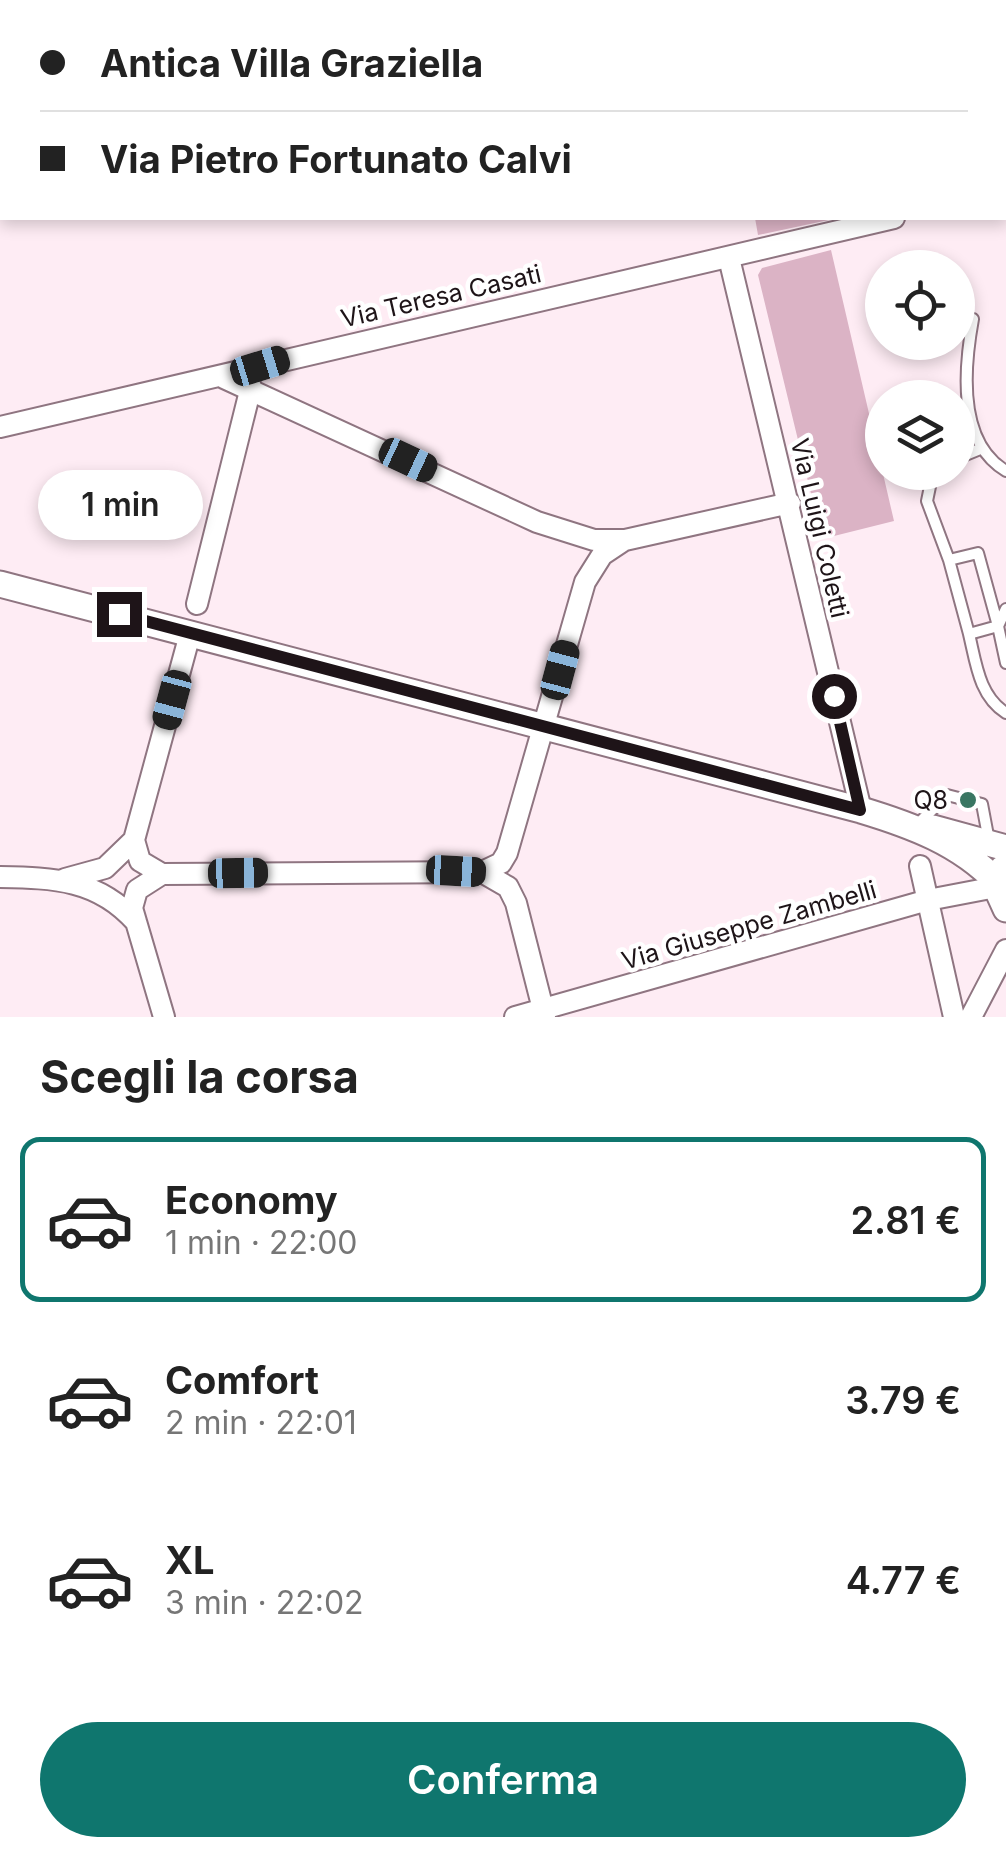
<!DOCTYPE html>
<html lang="it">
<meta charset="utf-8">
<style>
:root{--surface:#fff;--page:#f2f2f2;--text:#222;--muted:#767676;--line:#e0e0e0;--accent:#0f766e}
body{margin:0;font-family:Inter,sans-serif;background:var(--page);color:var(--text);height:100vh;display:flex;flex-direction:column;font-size:38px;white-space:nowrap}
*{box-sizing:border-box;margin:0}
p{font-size:32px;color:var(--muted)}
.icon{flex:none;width:55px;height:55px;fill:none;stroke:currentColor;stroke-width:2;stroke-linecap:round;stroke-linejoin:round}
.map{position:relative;height:1017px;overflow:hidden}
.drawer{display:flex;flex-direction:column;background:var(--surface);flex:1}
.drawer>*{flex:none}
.hud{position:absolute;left:0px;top:0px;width:1008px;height:220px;box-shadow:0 5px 15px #0003;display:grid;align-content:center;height:220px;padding:0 40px;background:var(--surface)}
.fabs{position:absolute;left:865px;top:250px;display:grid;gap:20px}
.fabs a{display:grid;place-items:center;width:110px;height:110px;border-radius:50%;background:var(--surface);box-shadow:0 5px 15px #0003;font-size:50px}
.end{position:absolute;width:45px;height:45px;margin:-22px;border:12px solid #1e1418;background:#fff;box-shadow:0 0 0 5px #fff}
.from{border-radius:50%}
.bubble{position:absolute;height:70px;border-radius:35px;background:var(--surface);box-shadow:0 5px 15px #0003;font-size:32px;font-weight:600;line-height:70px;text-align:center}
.car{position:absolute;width:30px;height:60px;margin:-30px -15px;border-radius:12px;box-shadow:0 0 8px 2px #0007;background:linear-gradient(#222 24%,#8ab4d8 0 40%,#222 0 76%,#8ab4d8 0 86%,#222 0)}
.hud b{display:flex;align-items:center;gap:35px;height:95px;font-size:38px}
.hud b+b{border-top:2px solid var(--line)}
.hud i{width:25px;height:25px;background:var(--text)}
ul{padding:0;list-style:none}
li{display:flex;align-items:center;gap:30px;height:165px;margin:0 20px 15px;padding:0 20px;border:5px solid transparent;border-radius:20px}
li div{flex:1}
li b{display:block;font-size:38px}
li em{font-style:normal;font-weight:600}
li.on{border-color:var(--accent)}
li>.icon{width:90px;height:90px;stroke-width:1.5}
h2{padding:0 40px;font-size:45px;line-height:120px}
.action{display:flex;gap:20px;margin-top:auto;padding:20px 40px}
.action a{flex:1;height:115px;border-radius:60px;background:var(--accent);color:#fff;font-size:40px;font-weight:600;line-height:115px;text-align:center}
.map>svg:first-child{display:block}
.green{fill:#dbb3c5}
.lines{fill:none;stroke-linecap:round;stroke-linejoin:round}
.service-casing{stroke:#8f7581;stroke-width:14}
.minor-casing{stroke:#8f7581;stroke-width:24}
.tertiary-casing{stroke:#8f7581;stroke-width:29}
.motorway-casing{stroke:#8f7581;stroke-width:41}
.service{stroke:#fff;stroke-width:10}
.minor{stroke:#fff;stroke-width:20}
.tertiary{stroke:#fff;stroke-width:25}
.motorway{stroke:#fff;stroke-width:38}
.route{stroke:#1e1418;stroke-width:12}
.poi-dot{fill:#397662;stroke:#fff;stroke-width:4}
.labels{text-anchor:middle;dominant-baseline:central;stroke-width:9;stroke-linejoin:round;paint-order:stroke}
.street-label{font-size:25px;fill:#1e1418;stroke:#fff}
.poi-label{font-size:25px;fill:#1e1418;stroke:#fff;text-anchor:end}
</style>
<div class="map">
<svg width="1006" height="1017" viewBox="0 0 1006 1017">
<rect width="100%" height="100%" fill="#feecf4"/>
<!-- green -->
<path class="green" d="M755,218H838L758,235Z
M831,250L894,521L822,539L758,275L762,268Z"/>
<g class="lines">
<!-- service casing -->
<g class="service-casing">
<path id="service" d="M973,319C964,368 957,442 1006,471
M958,458L980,449
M933,472L927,501L949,560
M1006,609L998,626L1006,663
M969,634L949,560L978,553L998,626L969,634C976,663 979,696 1006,713
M917,825L947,795L982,804L989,841"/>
</g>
<!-- minor casing -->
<g class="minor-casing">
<path id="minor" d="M1005,192H1006
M729,258L861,810
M224,378L537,522L594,540H625L790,503
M0,427L894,218
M197,604L251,387
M134,840L140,861L162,874
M920,866L954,1017
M482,872L501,863L507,853L585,582L602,555L623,541
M0,877C54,878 98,879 136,922
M65,879L105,868L134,840L190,634
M164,1017L132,908L137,890L162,874L482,872L508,887L516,903L545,1017
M515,1017L928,900L996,887
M971,1017L1006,950"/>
</g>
<!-- tertiary casing -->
<g class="tertiary-casing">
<path id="tertiary" d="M0,584L861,810C911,825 960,843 997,882
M933,828L1006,848
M1003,868L996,887L1006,909"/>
</g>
<!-- motorway casing -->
<g class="motorway-casing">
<path id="motorway" d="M849,0L870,2
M1005,44H1006"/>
</g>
<!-- service -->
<use href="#service" class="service"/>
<!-- minor -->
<use href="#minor" class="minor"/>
<!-- tertiary -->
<use href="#tertiary" class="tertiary"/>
<!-- motorway -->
<use href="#motorway" class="motorway"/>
</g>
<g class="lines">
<!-- route -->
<path class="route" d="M119,614L860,810L834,696"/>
</g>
<!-- markers -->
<circle class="poi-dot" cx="968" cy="800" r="10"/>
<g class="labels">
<!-- street labels -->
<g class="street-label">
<text transform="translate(441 296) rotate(-13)">Via Teresa Casati</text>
<text transform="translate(820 528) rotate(77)">Via Luigi Coletti</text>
<text transform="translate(749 925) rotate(-16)">Via Giuseppe Zambelli</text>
</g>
<!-- poi labels -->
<g class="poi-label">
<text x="948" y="800">Q8</text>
</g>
</g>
</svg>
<div class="fabs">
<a><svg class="icon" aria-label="locate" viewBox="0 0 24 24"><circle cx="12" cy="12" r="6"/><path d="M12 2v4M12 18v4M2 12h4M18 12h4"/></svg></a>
<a><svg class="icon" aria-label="layers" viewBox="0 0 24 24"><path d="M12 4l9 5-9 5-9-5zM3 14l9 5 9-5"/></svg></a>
</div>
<i class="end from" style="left:834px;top:696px"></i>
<i class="end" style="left:119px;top:614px"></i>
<div class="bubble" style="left:38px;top:470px;width:165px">1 min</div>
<i class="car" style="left:260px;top:366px;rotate:73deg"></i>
<i class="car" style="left:408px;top:460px;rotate:115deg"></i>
<i class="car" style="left:560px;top:670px;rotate:15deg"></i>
<i class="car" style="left:172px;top:700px;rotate:195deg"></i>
<i class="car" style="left:456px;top:871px;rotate:93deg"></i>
<i class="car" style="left:238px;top:873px;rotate:89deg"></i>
<div class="hud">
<b><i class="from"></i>Antica Villa Graziella</b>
<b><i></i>Via Pietro Fortunato Calvi</b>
</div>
</div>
<section class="drawer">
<h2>Scegli la corsa</h2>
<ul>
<li class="on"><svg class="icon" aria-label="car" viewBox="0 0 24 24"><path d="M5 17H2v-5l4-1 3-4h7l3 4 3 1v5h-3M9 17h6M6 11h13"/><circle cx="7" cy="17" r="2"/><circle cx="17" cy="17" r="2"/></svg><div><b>Economy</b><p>1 min · 22:00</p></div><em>2.81 €</em></li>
<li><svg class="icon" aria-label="car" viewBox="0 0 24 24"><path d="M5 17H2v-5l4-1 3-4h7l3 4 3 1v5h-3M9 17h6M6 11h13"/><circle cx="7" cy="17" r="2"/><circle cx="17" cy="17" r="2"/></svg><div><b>Comfort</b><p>2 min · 22:01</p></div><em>3.79 €</em></li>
<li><svg class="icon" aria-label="car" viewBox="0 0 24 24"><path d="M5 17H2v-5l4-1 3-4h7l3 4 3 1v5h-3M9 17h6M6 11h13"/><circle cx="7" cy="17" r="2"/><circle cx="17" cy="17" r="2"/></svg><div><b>XL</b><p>3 min · 22:02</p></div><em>4.77 €</em></li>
</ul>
<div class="action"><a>Conferma</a></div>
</section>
